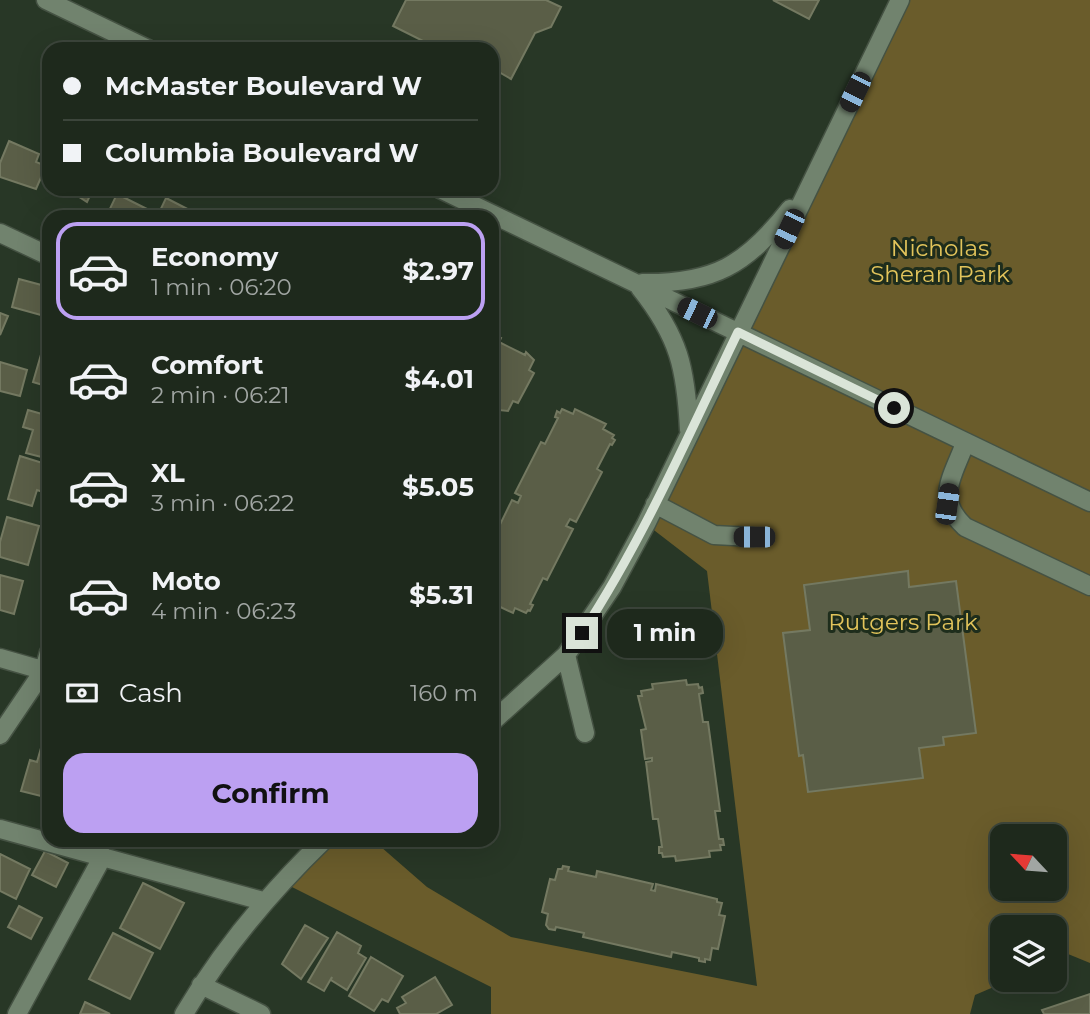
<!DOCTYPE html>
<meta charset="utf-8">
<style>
:root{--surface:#1e291c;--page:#263125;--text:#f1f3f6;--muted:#a1a6a3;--line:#3c453b;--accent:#bca0f2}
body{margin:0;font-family:Montserrat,sans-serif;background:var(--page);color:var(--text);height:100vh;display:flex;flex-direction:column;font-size:26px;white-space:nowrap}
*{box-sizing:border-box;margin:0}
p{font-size:23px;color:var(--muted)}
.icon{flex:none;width:38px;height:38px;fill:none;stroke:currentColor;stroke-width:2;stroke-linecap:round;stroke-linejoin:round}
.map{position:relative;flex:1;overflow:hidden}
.sheet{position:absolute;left:42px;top:210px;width:457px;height:637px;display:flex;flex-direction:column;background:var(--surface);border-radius:21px;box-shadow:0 7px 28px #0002,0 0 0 2px var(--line)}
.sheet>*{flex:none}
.top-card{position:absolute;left:42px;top:42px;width:457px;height:154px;border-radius:21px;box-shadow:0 7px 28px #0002,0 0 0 2px var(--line);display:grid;align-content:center;height:154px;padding:0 21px;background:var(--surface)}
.needle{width:46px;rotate:296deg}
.tools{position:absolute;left:990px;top:824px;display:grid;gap:14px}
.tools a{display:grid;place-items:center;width:77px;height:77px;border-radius:14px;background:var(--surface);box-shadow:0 7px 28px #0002,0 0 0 2px var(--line);font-size:35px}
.end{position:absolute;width:32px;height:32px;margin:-16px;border:9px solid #dae4d8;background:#111;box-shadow:0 0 0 4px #111}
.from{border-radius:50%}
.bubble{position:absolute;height:49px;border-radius:21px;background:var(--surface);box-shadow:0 7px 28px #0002,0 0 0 2px var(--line);font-size:23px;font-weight:700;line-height:49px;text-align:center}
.car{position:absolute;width:21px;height:42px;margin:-21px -10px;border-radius:9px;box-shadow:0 0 5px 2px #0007;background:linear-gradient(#222 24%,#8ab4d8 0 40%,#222 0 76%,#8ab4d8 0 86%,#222 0)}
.top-card b{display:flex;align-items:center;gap:24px;height:66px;font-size:26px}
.top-card b+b{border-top:2px solid var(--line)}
.top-card i{width:18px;height:18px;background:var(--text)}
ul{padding:12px 0 0;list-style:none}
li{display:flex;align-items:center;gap:21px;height:98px;margin:0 14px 10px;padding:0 7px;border:4px solid transparent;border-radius:21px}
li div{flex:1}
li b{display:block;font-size:26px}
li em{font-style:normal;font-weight:700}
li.selected{border-color:var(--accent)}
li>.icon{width:63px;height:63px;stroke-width:1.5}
.pay{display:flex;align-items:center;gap:18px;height:77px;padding:0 21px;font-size:26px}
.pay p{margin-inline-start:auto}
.button{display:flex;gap:14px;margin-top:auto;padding:14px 21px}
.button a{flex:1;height:80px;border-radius:21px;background:var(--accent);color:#111;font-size:28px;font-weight:700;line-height:80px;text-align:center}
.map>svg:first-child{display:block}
.green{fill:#6a5c2b;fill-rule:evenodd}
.building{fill:#5a5e47;stroke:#747961;stroke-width:2}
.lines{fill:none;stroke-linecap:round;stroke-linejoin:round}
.minor-casing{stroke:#455243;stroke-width:21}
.minor{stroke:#71836e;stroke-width:18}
.route{stroke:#dae4d8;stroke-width:9}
.labels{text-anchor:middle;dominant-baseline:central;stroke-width:6;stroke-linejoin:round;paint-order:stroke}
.park-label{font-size:23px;fill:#e2c45b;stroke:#1e2d1c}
</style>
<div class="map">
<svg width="1090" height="1014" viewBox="0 0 1090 1014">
<rect width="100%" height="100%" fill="#283726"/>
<!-- green -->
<path class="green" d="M900,0H1090V963L1068,954L1055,960V928H1003V980H1010L975,995L970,1014H491V987L280,881L324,840H373L427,887L511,937L757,986L707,571L646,524ZM1003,836H1055V889H1003Z"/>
<!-- building -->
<path class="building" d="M406,0H546L561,7L551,27L535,33L511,79L492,68V49H439L393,26Z
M773,0H819L809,19Z
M9,141L39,154L36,162L46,166L36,189L0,177V163Z
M67,189H93L87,202Z
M117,194L153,212L150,217H106Z
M166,198L203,217H157Z
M19,279L49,287L44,304L49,305L48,317L12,307Z
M0,313L8,316L0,335Z
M492,334L501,338L499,342L525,355L526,352L534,360L529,370L534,373L518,403L513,401L508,411L498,410L499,407L492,403Z
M42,351L49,352V387L33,382Z
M0,362L27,370L20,396L0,391Z
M562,409L573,414L575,409L606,424L603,429L614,435L612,438L615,440L612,445L610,444L597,469L602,472L576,522L570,519L566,526L573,529L547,580L543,578L530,604L533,605L530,611L528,610L526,613L515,608L513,613L492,603V541L512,500L518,503L521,496L515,493L541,442L545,444L558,418L555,417L557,411L560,413Z
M28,410L49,416V459L26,453L33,430L23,427Z
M20,456L49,465V494L37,490L32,506L8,499Z
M7,517L39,526L28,565L0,557V542Z
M908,571L909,587L956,581L976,733L943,737L944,745L919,748L923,778L808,792L803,755L799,756L783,633L810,630L804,585Z
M0,575L23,581L14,614L0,610Z
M686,680L687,685L698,684L699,688L702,687L703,693L699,694L703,722H708L720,811H715L719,839H723L724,845H720L721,850L709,851L710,857L676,861L675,856L663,857L662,853H659V847H662L658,819H653L646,762L652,761V758L645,759L641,730L646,729L638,696H642L641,691L653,689L652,684Z
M41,748L49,750V798L21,791L30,760L37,762Z
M45,851L68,863L56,887L32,875Z
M0,854L30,869L16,899L0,891Z
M563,866L569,867L568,871L596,877L597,871L653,884L651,890L655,891L656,884L717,899V902L722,903L719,915L725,916L718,949L712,948L710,960L705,959V962L699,961V958L672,952L671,957L583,937L584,933L556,927L555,930L549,929L546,925L548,914L542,912L550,879L555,880L558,869H562Z
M143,883L184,903L160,949L120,928Z
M19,906L42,918L31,939L8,927Z
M305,925L328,938L301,979L282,964Z
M337,932L361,946L358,953L366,958L347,990L331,980L332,977L324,991L308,982Z
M113,933L153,953L130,999L89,979Z
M371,957L403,976L388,1002L382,999L374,1011L349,996Z
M435,977L452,1005L436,1014H400L397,1008L406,1003L402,997Z
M1090,994V1014H1044L1042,1010Z
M85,1002L110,1014H80Z"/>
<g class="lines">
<!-- minor casing -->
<g class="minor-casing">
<path id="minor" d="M46,0L148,49
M440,189L1090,502
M0,233L49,256
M642,283C714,284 746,265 790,209
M640,288C679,337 686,368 689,430
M965,443C953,477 934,498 965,527L1090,586
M655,504L714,535L753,537
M566,655L585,733
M0,658L49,672
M492,722L566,655L612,587L646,524L900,0
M0,735L44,670L49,652
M0,829L263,901
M201,985L261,1014
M17,1014L103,856
M184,1014C223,948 269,893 324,840"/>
</g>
<!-- minor -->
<use href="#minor" class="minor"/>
</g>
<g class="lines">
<!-- route -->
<path class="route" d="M582,633C644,538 689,434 738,332L894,408"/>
</g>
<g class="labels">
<!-- park labels -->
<g class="park-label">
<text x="940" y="248">Nicholas<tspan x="940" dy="26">Sheran Park</tspan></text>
<text x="903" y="622">Rutgers Park</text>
</g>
</g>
</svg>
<div class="tools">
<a><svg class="needle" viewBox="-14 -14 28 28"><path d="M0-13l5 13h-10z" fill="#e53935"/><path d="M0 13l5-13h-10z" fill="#a1a6a3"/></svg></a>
<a><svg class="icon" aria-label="layers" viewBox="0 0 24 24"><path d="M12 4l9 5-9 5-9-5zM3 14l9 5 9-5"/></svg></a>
</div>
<i class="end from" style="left:894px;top:408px"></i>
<i class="end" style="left:582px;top:633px"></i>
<div class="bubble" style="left:607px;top:609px;width:116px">1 min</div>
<i class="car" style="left:855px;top:92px;rotate:206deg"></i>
<i class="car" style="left:789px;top:229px;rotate:205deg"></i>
<i class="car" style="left:697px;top:313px;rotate:296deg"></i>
<i class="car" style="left:947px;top:504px;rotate:8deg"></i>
<i class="car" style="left:754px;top:537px;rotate:270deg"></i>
<div class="top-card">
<b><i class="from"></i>McMaster Boulevard W</b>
<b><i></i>Columbia Boulevard W</b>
</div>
<section class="sheet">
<ul>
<li class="selected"><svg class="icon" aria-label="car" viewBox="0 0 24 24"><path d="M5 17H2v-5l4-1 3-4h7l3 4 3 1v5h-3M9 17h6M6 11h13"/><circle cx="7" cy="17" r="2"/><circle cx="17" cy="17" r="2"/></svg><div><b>Economy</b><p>1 min · 06:20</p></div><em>$2.97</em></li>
<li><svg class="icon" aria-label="car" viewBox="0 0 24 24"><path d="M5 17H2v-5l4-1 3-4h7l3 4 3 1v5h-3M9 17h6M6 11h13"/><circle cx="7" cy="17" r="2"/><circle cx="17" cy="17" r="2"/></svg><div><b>Comfort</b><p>2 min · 06:21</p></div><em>$4.01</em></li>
<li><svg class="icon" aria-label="car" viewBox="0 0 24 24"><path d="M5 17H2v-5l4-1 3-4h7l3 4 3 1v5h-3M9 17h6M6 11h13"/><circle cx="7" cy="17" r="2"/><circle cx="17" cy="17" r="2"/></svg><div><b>XL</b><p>3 min · 06:22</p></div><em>$5.05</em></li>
<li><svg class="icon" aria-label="car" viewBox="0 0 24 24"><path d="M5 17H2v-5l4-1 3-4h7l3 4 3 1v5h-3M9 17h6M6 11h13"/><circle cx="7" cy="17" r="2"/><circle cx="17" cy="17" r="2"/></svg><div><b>Moto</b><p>4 min · 06:23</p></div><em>$5.31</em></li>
</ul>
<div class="pay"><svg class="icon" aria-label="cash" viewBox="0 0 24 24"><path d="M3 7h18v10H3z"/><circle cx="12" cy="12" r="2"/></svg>Cash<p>160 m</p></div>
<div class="button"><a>Confirm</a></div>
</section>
</div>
